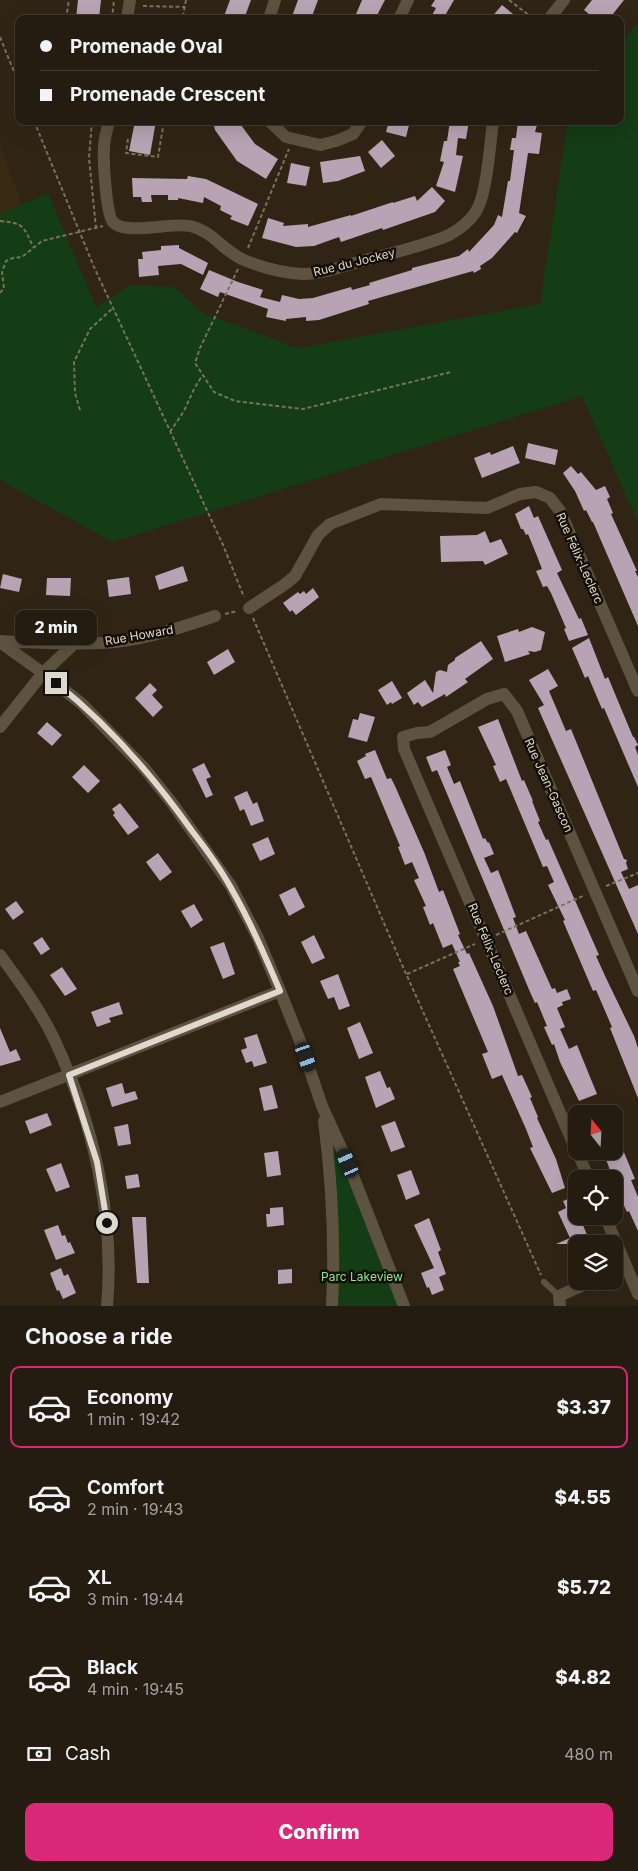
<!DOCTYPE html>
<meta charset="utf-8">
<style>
:root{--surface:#241c10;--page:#2c2519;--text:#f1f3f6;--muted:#a3a19f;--line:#413a30;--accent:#db2777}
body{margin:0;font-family:Inter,sans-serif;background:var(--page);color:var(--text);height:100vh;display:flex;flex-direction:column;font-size:19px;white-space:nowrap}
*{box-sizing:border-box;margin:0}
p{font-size:16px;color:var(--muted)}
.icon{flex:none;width:28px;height:28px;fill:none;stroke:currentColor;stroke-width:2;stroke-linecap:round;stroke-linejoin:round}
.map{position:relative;height:1306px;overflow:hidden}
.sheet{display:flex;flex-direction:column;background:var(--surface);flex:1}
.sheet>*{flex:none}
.guide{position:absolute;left:15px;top:15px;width:609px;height:110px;border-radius:10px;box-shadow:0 5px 20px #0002,0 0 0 1px var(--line);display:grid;align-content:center;height:110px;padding:0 25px;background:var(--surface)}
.needle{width:32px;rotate:342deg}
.controls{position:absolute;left:568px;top:1105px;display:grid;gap:10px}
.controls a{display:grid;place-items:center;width:55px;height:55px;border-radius:10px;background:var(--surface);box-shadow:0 5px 20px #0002,0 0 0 1px var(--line);font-size:25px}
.end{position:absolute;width:22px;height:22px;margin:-11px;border:6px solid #dfd8ce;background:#111;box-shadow:0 0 0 2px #111}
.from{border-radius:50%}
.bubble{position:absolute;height:35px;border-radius:10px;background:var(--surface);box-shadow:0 5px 20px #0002,0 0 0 1px var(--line);font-size:16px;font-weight:800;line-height:35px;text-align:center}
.car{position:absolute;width:15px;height:30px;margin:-15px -8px;border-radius:6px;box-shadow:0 0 4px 1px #0007;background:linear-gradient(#222 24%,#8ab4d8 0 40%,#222 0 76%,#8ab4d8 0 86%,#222 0)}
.guide b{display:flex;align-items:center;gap:18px;height:48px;font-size:19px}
.guide b+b{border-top:1px solid var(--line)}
.guide i{width:12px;height:12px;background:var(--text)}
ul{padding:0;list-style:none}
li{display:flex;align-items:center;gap:15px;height:82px;margin:0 10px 8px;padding:0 15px;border:2px solid transparent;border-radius:10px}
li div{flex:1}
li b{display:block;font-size:19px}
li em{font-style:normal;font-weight:800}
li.selected{border-color:var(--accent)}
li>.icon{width:45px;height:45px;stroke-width:1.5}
h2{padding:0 25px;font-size:22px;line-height:60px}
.pay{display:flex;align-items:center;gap:12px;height:55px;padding:0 25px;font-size:19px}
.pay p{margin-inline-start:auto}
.action{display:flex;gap:10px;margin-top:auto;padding:10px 25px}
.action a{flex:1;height:58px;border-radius:10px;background:var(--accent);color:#fff;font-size:20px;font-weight:800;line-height:58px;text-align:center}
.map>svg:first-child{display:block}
.built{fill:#392a13}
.green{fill:#143c15}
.building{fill:#b7a3b3}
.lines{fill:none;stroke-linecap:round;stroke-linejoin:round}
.path{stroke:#797063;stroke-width:2;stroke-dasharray:4 2.5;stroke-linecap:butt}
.lane{stroke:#5e5240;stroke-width:6}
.street{stroke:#5e5240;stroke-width:12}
.route{stroke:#dfd8ce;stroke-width:6}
.labels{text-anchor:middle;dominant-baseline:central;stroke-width:5;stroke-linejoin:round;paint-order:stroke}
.street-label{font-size:12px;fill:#dfd8ce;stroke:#140f08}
.park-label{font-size:12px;fill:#8de88c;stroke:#140f08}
</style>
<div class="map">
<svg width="638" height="1306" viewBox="0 0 638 1306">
<rect width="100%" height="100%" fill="#302515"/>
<!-- built -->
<path class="built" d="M0,146L22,205L0,214Z"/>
<!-- green -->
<path class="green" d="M638,22V523L582,396L113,542L0,480V214L48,193L96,307L131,285L174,287L203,313L298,348L540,304L568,121H620V44Z
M322,1106L404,1306H332Z"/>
<!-- building -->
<path class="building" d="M78,0H101L99,19H76Z
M230,0H251L244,19H223Z
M298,0H318L311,19H291Z
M362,0H385L375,19H354Z
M435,0H454L443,19H430L436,8L431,6Z
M592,0H624L609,19H595L584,10Z
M502,5L519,19H490Z
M135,121H156L150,155L129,151Z
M213,121H238L255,144L278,159L266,179L237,161L215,130Z
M389,121H410L406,137L386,132Z
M450,121H469L466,139L458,138L456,155L463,156L455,192L436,186L444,162L440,161L444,141H447Z
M518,121H538L535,132L542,133L539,154L528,153L519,213L526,216L517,233L515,232L492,258L480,266L481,269L474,273L473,271L368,301L369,304L319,320L306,321V317L286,319V321L266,317L268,309L220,292L218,297L200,289L209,270L238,282L263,290L260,297L280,302L282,295L299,299L313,298L351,287L352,290L370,285L369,283L412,270V268L459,256L468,249L469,252L494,225L498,215L502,217L508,181H510L514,150H510L512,138H516Z
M382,140L395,156L381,168L368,152Z
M360,156L365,171L338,181L323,183L320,162Z
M291,163L310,167L306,186L287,183Z
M188,176L206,179L258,204L248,226L230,219L232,216L220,210L221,206L204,197L203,203L178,198V200H168V195H151L152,202H142L141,197H133L132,178L187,179Z
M432,187L445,201L435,212L383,230L382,228L341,242L339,237L314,246L296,247L262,238L268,218L284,223L283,226L308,224V227L351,215V216L393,202V203L415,196L417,201Z
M179,245V248L208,263L203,275L181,264L158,266L159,275L139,277L138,259H143L142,252L161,250V246Z
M528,443L558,450L555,465L525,458Z
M513,446L520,463L482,478L474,458L490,452L491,455Z
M571,466L578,474L581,472L596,490L605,486L610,497L607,499L613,513L611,514L637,571H635L638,577V626L593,522H592L586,510L584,511L575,491L563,473Z
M529,506L534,518L538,516L562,570L557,573L579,619L581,618L588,635L569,641L564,629L566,628L551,593L547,586L543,587L536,571L542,569L537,556L528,534L526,535L523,529H521L515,514Z
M485,531L490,543L501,539L508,554L485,565L483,561L441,562L440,536L477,535Z
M183,566L188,581L159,590L155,576Z
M3,574L22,579L19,592L0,588Z
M129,577L131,594L109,597L107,580Z
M47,578H71L70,596L46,595Z
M313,588L319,597L296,615L292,610L290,612L283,603L298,592L300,594L304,591L306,594Z
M532,627L545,632L541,650L535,652L528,651L530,654L505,662L497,636L518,629L519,632Z
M589,638L605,679L608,677L633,737H634L638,745L635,747L638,755V787L604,708L602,709L588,676L585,678L572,648Z
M481,641L493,659L465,679L468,682L446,697L445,694L422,707L418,702L414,705L407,693L425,680L433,693L436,672L440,670L447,672L448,665L455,660V658Z
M228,649L235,662L214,675L207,662Z
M548,669L558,686L549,691L566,731L571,729L624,859L627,860L626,863L628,869L621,872L629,889L638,885V934L538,708L544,705L529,680Z
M392,681L402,698L392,704L391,702L387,705L378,690Z
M150,683L157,690L152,695L163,707L153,717L135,698Z
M360,713L375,717L367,742L348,737L353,719L358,720Z
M498,719L522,781L524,780L533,801H532L540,821L538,822L546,840L548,839L599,955L596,956L606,978L634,1036L638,1048V1098L610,1028L612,1027L596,990L593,991L563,921L565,920L548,885L554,882L547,866L543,867L506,779L500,782L493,766L496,765L478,727Z
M47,722L62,735L52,746L37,733Z
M375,750L387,779L391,778L395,786L424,852L439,892L443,890L460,934L458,935L467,954L469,953L493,1006L518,1076L522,1075L532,1097L530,1098L538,1117L537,1118L556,1159L565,1188L552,1193L530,1148L533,1147L526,1129L502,1075L492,1079L482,1054L488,1052L453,969L460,966L458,962H460L452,944L443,948L433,923L430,925L423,907L426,906L414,880L419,878L412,862L405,865L398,847L400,846L371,777L365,779L357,761L366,756L365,754Z
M445,750L451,765L447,767L454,784L460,781L483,839L485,838L488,843L489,842L494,854L484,858L491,873L498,870L516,917L513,918L519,934L526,931L552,989L555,988L557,993L567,989L571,999L562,1002L563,1005L557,1008L565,1027L560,1029L569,1049L577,1045L597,1094L579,1101L560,1062L554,1044L552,1045L544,1027L547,1026L537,1002L535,1003L530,992L437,770L432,772L426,757Z
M204,763L211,777L206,779L213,795L206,798L192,769Z
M84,765L100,781L88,793L72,777Z
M247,791L253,804L257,802L264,821L251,826L244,809L240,811L234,797Z
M120,803L139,827L128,835L113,815L115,813L112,809Z
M268,837L275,854L260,861L252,844Z
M158,853L172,872L160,881L146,862Z
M295,887L305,907L289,916L279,895Z
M16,901L24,912L13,920L5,909Z
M194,904L203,920L191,928L181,911Z
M314,935L325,958L312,964L301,942Z
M42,937L50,949L41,955L33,943Z
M224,942L235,974L223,979L210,947Z
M62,967L77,989L65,996L50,975Z
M338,974L350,1006L339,1010L334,997L328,999L320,981Z
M119,1002L123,1014L109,1018L111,1022L97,1027L91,1012Z
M360,1022L373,1053L359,1059L347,1028Z
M0,1028L10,1052L16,1049L21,1060L0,1066Z
M257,1034L267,1063L254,1067L252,1061L246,1063L241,1050L247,1048L244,1038Z
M380,1071L387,1088L390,1087L395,1099L376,1108L365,1077Z
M122,1083L125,1094L135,1091L138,1099L112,1107L106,1088Z
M272,1085L278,1108L264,1111L259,1088Z
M47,1113L52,1125L30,1134L25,1121Z
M395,1121L405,1147L391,1152L381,1126Z
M128,1124L131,1144L118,1146L114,1127Z
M614,1128L635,1179L631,1180L638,1197V1231L629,1211L627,1212L618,1193L606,1159L601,1157L606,1151H614Z
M278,1151L281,1175L267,1177L264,1153Z
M61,1163L70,1187L56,1192L46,1169Z
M411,1170L420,1194L406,1200L397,1175Z
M138,1174L140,1187L127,1189L125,1176Z
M573,1197L576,1206V1216H579L591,1244H556L570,1238L558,1212L566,1208L563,1201Z
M283,1207L284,1225L267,1227L266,1214H270V1208Z
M132,1217H146L149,1283H137Z
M429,1218L441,1250L438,1252L446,1274L439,1277L444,1290L432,1295L429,1287L427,1288L421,1273L434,1268L414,1225Z
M58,1225L62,1236L65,1235L68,1243L70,1242L75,1253L56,1260L44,1230Z
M61,1268L64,1276L68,1274L76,1293L63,1299L59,1290L57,1291L50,1273Z
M292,1269V1283L278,1284V1270Z"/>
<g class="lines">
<!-- path -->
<path class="path" d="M186,0L183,16L186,19
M509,0L534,19
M143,6L185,7
M66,19L69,0
M112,19L114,0
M0,37L19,84
M34,121L94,267L223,545L244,597
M92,121L89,158L96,228
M128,139L126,153L158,157L164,121
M0,221C23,223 24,226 33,247
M248,248L289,149
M238,269L200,348L195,363L214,392L235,401L303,409L451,372
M0,293L4,288L2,272L6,261L13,258L22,257L42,241L103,226
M80,410L75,393L74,362L90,329L113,308
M170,432L184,411L194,389L202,376
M225,614L237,611
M253,618L399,958L541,1275
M606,886L638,873
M496,935L585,895
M407,974L475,944"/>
<!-- lane -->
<path class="lane" d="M544,1282L559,1296"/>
<!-- street -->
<path class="street" d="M127,19L130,0
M269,19L275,0
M399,19L408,0
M549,19L564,0
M109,121C107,130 104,139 104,147C103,159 106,214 113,222C125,236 171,222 190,226C213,231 224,252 244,260C261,267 284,273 303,274C323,274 343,266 362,261C389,254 424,246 449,235C458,230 469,222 475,213C487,196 490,144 493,121
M269,121L286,137L320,145L336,141L353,134L362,121
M249,608L284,585L295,576L318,535L330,524L381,504L487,508L520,494L536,492L550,498L560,511L638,691
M0,641C38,643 77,645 115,642C149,638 183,627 215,616
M0,642L43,673L82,704L144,768L172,803L231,886L258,938L280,991L300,1041L322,1106L348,1163L404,1306
M0,727L43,673L75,643
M0,955C20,982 41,1011 55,1041C93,1123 115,1215 107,1306
M0,1102L280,991
M324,1121C332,1182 335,1245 332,1306
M576,1150L404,749L403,737L417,733L430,732L487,699L504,694L517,711L638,991
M577,1151L589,1179
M605,1216L638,1294
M560,1306L559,1296L592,1281"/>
</g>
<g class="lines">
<!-- route -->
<path class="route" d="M56,683C109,725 153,776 192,831C206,849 220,868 231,888C250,921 265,956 280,991L69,1075L97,1162L107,1223"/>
</g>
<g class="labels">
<!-- street labels -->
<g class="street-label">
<text transform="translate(354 262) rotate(-14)">Rue du Jockey</text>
<text transform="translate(580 558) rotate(66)">Rue Félix-Leclerc</text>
<text transform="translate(139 635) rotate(-10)">Rue Howard</text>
<text transform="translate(549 785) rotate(66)">Rue Jean-Gascon</text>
<text transform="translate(491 949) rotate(67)">Rue Félix-Leclerc</text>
</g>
<!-- park labels -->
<g class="park-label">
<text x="362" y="1276">Parc Lakeview</text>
</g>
</g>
</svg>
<div class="controls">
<a><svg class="needle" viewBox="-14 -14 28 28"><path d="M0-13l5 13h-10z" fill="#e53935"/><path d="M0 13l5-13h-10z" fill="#a3a19f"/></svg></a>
<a><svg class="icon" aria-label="locate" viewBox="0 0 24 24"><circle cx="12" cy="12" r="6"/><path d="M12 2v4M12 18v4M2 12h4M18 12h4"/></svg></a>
<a><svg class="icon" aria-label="layers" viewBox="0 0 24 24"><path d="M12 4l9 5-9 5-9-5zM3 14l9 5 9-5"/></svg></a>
</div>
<i class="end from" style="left:107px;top:1223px"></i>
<i class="end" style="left:56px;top:683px"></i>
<div class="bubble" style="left:15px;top:610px;width:82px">2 min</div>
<i class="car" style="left:306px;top:1057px;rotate:161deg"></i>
<i class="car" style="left:348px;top:1163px;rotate:336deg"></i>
<div class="guide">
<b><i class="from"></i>Promenade Oval</b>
<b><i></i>Promenade Crescent</b>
</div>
</div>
<section class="sheet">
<h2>Choose a ride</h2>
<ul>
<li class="selected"><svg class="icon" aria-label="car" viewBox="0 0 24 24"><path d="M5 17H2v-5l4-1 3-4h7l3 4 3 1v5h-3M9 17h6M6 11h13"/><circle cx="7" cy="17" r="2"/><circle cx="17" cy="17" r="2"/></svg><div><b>Economy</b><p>1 min · 19:42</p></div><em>$3.37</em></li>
<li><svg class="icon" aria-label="car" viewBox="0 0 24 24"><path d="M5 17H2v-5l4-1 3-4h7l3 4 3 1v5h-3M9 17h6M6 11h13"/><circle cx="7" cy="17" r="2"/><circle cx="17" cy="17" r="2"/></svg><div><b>Comfort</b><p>2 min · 19:43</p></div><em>$4.55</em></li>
<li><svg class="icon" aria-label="car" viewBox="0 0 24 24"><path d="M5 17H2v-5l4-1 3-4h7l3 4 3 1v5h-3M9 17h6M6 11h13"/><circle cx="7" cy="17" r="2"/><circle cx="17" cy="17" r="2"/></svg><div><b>XL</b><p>3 min · 19:44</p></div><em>$5.72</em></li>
<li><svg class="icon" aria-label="car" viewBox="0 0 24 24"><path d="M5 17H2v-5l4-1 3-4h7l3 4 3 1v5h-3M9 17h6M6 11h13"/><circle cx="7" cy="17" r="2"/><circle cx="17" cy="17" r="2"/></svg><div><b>Black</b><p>4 min · 19:45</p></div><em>$4.82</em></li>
</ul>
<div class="pay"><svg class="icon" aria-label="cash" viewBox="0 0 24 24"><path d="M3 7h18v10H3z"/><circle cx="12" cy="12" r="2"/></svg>Cash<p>480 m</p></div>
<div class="action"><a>Confirm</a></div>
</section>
